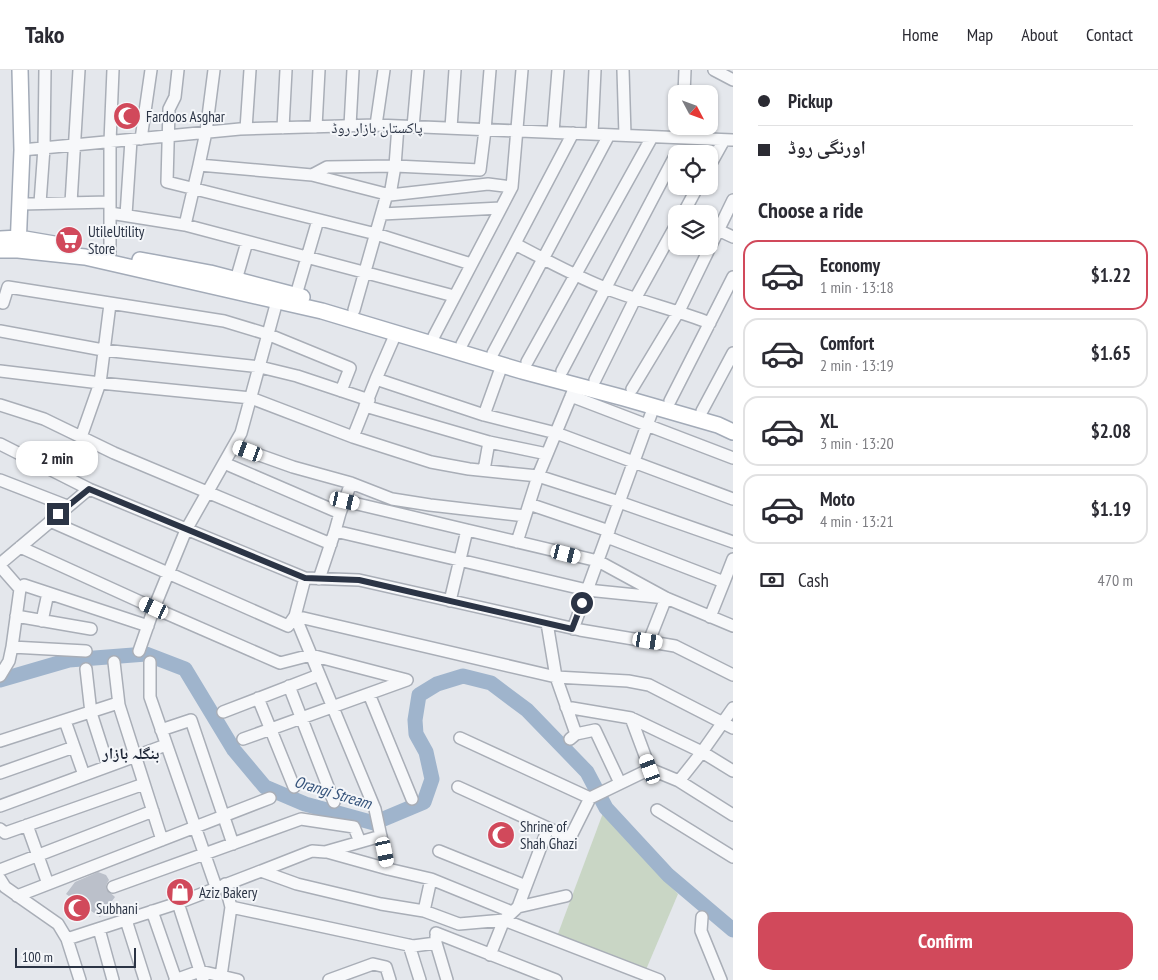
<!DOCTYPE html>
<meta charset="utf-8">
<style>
:root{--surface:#fff;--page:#f7f7f7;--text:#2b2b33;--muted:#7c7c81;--line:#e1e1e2;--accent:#d1495b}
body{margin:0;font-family:"PT Sans Narrow","Noto Naskh Arabic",sans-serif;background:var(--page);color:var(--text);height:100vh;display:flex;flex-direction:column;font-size:19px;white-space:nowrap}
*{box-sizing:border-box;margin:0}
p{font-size:16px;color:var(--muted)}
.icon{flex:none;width:28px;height:28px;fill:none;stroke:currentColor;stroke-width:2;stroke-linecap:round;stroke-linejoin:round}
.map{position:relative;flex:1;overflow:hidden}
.details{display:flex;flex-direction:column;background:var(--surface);width:425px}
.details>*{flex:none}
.top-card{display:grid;align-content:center;height:110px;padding:0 25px;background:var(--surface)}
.needle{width:32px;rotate:131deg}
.fabs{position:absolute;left:668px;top:15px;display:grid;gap:10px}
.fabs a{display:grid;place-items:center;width:50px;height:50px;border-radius:10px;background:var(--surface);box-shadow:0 1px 4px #0004;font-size:25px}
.scale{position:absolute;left:15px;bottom:12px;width:121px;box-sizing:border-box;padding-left:5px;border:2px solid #2b3445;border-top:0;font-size:14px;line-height:18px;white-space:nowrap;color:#2b3445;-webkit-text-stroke:4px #f4f6f9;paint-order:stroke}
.end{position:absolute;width:22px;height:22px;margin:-11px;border:6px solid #2b3445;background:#fff;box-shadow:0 0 0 2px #fff}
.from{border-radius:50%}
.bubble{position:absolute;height:35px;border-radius:15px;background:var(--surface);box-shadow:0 1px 4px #0004;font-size:16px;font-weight:700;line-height:35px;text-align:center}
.car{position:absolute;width:15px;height:30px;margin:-15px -8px;border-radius:6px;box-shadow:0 0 4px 1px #0007;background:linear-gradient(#fff 24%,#345 0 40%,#fff 0 76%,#345 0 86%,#fff 0)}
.top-card b{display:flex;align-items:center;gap:18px;height:48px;font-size:19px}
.top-card b+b{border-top:1px solid var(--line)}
.top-card i{width:12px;height:12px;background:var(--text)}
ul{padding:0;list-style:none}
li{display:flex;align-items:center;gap:15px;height:70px;margin:0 10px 8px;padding:0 15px;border:2px solid var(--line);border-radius:15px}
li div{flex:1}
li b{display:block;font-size:19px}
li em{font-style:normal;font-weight:700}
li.active{border-color:var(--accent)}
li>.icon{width:45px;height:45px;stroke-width:1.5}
h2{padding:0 25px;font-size:22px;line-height:60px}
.pay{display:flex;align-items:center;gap:12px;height:55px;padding:0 25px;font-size:19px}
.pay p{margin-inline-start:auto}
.button{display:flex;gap:10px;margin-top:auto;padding:10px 25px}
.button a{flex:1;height:58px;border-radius:15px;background:var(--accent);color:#fff;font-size:20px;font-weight:700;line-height:58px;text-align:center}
header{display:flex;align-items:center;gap:30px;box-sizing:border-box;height:70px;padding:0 25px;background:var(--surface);border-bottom:1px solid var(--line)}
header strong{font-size:24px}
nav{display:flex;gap:28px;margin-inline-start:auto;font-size:18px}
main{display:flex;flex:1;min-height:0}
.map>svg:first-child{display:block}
.green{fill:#c9d6c5}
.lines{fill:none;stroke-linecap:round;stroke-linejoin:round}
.river{stroke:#9fb4cc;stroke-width:15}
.building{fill:#bbc0ca}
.minor-casing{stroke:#a9aeb7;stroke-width:14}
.major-casing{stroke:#a3abb8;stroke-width:18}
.minor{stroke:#f7f8fa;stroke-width:11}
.major{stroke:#fff;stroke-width:15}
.route{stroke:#2b3445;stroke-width:6}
.labels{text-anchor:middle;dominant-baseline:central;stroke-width:4;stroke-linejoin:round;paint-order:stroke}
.poi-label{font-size:15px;fill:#2b3445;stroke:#f4f6f9;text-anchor:start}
.street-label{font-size:15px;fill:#2b3445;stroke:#f4f6f9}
.neighbourhood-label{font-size:16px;font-weight:bold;fill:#1d2536;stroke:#f4f6f9}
.water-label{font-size:16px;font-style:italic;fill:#34527a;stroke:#f4f6f9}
</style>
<header>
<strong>Tako</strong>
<nav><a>Home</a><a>Map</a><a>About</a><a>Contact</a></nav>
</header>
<main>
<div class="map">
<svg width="733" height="910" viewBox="0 0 733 910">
<rect width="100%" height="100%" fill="#e4e7ec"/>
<!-- green -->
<path class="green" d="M603,743L678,824L645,902L556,869Z"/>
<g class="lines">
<!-- river -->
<path class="river" d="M0,610L69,590L146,584L185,599L234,680L265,717L305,734L374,753L424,732L432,709L426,682L416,664L415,650L419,625L437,614L463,606L491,613L527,640L587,702L606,738L668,805L733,860"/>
</g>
<!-- building -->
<path class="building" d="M98,802L106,805L109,810L106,815V819L115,827L100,847L66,824L75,812Z"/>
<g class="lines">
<!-- minor casing -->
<g class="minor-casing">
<path id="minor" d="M178,0L175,27L169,39L167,112L376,164L471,194
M214,0L206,62L199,95L312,105L390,125L488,114L512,117L434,266
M623,0L625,65
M714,0L733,10
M684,24L685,0
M376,55L384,0
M350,56L353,0
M316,57L319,0
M413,57L418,0
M283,58L286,0
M451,58L455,0
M246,59L250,0
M553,62L558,0
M592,64L595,0
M141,69L151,0
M22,80L240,59L376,55L733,70
M709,97L724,70
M312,105L327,97L395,96L480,100L485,60L490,0
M512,117L522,0
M390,125L395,96L398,56
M40,133L44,78L45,0
M71,133L79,0
M20,134L110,132
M110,143L185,155L454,226
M382,144L501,138
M683,144L698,116
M126,145L131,70
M185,155L199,95
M718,160L733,167
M515,174C546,190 576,207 608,219C642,232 676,240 710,253
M110,184V72L113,0
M236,210L247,172
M296,225L318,150
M0,232L3,233L8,217L224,251L267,264L350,298L341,321
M354,240L387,124
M0,261L103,280L260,297L297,306L369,330
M462,274L573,63
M493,283L609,65
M527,292L652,67
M0,301L100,313L251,328L353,367
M562,301L676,84
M376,309L396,263
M595,310L635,229L676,155
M632,319L679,241L733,130
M571,326L733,388
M670,331L733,207
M0,335L44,349L114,383L331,474
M365,336L489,372L547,384
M702,341L733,283
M484,345L502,295
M81,367L100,313L110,234
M0,374L89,419
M234,376L293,397L351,413
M224,393L340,443L335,461
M484,400L489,372
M0,410L67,436
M733,429L556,363L484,345L376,309L353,367L431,392L469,399L538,406L619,432L733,472
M345,431L467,460
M529,434L609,461
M340,443L351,413L392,429L430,435L525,446
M50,451L288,556L295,546L375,739L388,799L431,809L424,841
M607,467L724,512L733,489
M517,472L538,406L574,319
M20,477L154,538L186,460L241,363L277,231
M0,494L89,419L305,508L359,510L580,560L675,576L733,605
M0,496L20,519L12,577L9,591L0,606
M305,508L295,546L556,607L628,611L649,615L733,658
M319,509L335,461L587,520L666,528
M20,519L24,515L148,556
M450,531L467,460L598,491L666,528L733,556
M16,546L91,559
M710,547L724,512
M42,551L48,523
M547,553L556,607L576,664L570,669
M573,559L654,336
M649,571L666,528
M12,577L86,581
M139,581L154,538L280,593L311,585L407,610L243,669
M114,592L119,635L162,770
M150,592V627L216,817
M86,599L91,643L108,696
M289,616L334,732
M369,624L412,729
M258,628L294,717
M566,637L631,648
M223,642L319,605
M65,651L84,705
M161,660L191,650L233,774
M576,664L595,660L620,713
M460,668L590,728
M0,671L118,633
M733,701L702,682L631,648L650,699L679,711L733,745
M0,703L74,677
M679,711L702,682L733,638
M458,717L570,768L590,728L650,699
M0,736L166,675
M657,740L733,787
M27,755L48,814
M0,759L5,763L144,714
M439,781L526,816
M327,782L388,799
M0,800L153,741
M261,801L312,781L325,782L381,766
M0,809L5,817L58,854L67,869
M431,809L512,842
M225,814L231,837L413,876L436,873
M113,817L301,749L354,757L360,772
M17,826L270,728
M178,833L203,910
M518,837L566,826
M152,841L176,910
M702,847L701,861L721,910
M126,850L145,910
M99,859L113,910
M436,863L556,910
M436,866V873L447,910
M409,875L420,910
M490,885L504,850L518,837L548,758
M221,906L231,837
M80,910L67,869L178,833L261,801L297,814L381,834L424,841L459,854L504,850L659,910
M175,910L200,901L238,910
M329,910L373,894L386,897L390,910"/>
</g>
<!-- major casing -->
<g class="major-casing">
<path id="major" d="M0,169L19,168L60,175
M18,178L22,80L20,0
M0,180H18L85,187L322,241L522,301L624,328L718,355L733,362
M140,190L210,203L302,227"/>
</g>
<!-- minor -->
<use href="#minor" class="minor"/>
<!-- major -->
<use href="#major" class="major"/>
</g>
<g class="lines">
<!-- route -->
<path class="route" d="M58,444L89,419L305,508L359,510L572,559L582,533"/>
</g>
<!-- icons -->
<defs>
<g id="mosque-disc" transform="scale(1.4375)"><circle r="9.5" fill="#d1495b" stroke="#f4f6f9"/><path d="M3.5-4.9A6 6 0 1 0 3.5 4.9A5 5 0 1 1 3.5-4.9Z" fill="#fff"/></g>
<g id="supermarket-disc" transform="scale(1.4375)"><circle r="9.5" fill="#d1495b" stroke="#f4f6f9"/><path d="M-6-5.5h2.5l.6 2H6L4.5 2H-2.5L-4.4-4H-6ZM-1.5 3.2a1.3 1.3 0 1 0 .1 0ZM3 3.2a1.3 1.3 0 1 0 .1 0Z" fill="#fff"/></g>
<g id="shop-disc" transform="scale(1.4375)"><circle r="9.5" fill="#d1495b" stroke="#f4f6f9"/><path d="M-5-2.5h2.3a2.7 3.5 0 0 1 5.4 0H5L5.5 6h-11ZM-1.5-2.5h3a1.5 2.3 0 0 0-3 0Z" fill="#fff"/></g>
</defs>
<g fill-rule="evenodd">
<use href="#mosque-disc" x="127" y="46"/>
<use href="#supermarket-disc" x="69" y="170"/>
<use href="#mosque-disc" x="501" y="765"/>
<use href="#shop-disc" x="180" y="822"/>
<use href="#mosque-disc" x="77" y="838"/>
</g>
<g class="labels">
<!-- poi labels -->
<g class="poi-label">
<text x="146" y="46">Fardoos Asghar</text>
<text x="88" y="161">UtileUtility<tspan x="88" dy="17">Store</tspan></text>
<text x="520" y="756">Shrine of<tspan x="520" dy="17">Shah Ghazi</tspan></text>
<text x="199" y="822">Aziz Bakery</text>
<text x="96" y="838">Subhani</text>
</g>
<!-- street labels -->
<g class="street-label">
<text x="377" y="57">پاکستان بازار روڈ</text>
</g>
<!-- neighbourhood labels -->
<g class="neighbourhood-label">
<text x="131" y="683">بنگلہ بازار</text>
</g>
<!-- water labels -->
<g class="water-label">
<text transform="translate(333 722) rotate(17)">Orangi Stream</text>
</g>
</g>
</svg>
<div class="fabs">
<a><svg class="needle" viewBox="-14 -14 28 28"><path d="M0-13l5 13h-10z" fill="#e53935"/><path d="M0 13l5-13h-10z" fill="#7c7c81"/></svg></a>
<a><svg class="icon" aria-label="locate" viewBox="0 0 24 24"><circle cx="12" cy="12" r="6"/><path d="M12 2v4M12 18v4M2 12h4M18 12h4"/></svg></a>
<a><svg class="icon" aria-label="layers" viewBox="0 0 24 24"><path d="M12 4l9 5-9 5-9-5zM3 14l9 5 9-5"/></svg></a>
</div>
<div class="scale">100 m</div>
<i class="end from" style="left:582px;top:533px"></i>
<i class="end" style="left:58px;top:444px"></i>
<div class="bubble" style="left:16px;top:371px;width:82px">2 min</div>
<i class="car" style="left:248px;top:381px;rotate:290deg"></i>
<i class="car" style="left:345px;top:431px;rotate:103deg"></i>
<i class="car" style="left:566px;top:484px;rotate:104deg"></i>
<i class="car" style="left:154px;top:538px;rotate:295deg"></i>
<i class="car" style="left:648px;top:571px;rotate:99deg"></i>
<i class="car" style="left:650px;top:699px;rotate:340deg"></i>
<i class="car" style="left:385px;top:782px;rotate:168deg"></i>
</div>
<section class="details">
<div class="top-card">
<b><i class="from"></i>Pickup</b>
<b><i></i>اورنگی روڈ</b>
</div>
<h2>Choose a ride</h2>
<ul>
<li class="active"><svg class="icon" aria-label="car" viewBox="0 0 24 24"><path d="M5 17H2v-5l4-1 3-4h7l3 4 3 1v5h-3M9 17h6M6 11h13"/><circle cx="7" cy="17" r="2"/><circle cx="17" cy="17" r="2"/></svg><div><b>Economy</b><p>1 min · 13:18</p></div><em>$1.22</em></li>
<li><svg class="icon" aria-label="car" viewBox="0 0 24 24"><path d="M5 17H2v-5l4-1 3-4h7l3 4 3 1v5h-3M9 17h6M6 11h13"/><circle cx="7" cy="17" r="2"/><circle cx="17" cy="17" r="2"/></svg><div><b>Comfort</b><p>2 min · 13:19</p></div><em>$1.65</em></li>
<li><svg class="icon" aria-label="car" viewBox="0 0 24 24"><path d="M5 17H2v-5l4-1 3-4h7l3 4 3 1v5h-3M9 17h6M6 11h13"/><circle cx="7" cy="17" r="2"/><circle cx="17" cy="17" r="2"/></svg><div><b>XL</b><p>3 min · 13:20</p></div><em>$2.08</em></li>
<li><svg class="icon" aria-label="car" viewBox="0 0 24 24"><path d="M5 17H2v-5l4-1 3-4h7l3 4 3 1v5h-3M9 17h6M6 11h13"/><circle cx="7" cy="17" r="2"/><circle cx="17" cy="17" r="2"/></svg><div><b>Moto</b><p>4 min · 13:21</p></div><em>$1.19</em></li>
</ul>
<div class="pay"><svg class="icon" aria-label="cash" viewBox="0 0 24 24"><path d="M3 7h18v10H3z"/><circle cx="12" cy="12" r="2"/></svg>Cash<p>470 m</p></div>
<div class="button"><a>Confirm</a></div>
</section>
</main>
